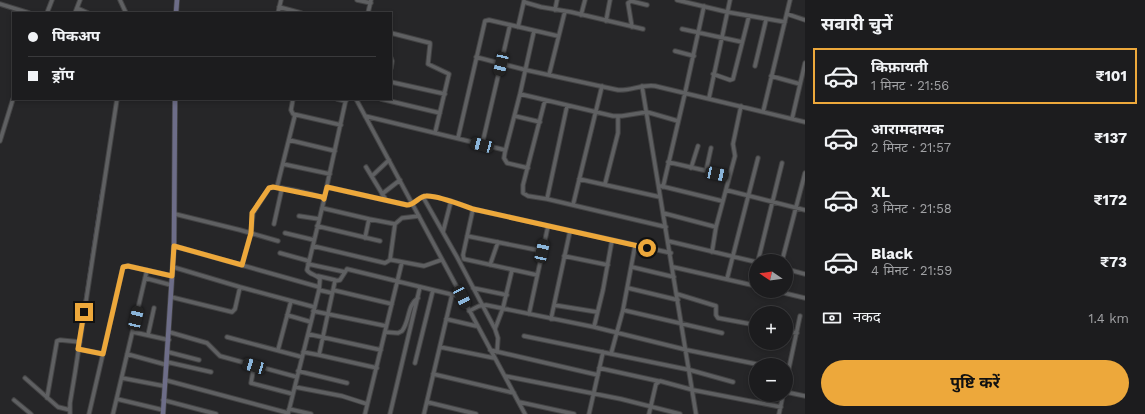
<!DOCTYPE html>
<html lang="hi">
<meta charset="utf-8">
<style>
:root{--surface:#1c1c1e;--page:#252527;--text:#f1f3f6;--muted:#a0a1a4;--line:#3a3a3c;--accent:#eda83b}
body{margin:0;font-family:"Work Sans","Noto Sans Devanagari",sans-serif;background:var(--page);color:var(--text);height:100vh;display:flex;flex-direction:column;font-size:15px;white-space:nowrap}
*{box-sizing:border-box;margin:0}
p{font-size:13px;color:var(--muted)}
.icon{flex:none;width:22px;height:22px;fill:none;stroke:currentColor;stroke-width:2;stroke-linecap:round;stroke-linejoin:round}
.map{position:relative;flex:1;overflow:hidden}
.details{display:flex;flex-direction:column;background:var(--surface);width:340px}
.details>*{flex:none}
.hud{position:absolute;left:12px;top:12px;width:380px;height:88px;border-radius:0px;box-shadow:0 2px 6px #0003,0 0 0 1px var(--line);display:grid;align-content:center;height:88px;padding:0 16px;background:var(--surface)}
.needle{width:26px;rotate:283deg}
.buttons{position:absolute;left:749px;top:254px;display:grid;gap:8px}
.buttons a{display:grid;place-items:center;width:44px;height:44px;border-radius:50%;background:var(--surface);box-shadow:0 2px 6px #0003,0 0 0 1px var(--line);font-size:20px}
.end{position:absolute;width:18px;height:18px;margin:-9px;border:5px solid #eda83b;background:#111;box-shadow:0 0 0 2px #111}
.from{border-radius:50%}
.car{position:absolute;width:12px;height:24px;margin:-12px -6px;border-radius:5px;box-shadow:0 0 3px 1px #0007;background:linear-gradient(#222 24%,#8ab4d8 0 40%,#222 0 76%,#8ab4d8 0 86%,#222 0)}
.hud b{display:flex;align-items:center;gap:14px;height:38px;font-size:15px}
.hud b+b{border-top:1px solid var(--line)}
.hud i{width:10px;height:10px;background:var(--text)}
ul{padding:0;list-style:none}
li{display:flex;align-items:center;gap:12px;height:56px;margin:0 8px 6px;padding:0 8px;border:2px solid transparent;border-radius:0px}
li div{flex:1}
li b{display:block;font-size:15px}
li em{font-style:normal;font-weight:700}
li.selected{border-color:var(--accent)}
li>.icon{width:36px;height:36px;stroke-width:1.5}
h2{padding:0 16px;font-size:18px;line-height:48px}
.pay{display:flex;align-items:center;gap:10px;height:44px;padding:0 16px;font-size:15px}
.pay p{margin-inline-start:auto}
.cta{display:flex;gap:8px;margin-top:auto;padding:8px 16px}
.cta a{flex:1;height:46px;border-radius:24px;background:var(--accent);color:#111;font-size:16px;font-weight:700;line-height:46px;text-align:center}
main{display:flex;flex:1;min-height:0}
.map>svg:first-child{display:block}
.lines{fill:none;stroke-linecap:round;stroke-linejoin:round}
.stream{stroke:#686799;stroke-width:1}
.street-casing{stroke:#434344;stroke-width:5.5}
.secondary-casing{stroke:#434344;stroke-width:6}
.street{stroke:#5f6062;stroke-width:3.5}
.secondary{stroke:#6d6d88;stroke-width:4.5}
.route{stroke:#eda83b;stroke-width:5}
</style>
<main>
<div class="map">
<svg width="805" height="414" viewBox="0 0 805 414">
<rect width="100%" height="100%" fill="#262628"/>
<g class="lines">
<!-- stream -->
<path class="stream" d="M81,322L101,190"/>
<!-- street casing -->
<g class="street-casing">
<path id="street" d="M120,0L126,13
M357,0L371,3
M677,0L727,12L785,22
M524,2L541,7L571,12L643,29
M0,4L29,13
M279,7L301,13
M77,8L88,13
M555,10L557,0
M47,13L52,0
M75,13L80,0
M278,13L281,0
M368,13L371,0
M787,14L805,20
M581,15L585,0
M606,21L610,0
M518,27L524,1
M632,27L628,3L631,1L647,5
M682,29L742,42
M391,33L430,43V45L428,64L449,74L435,133
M675,51L694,56
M476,57L526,70L618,90C631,91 642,84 655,86L805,122
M391,58L392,61L391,68
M755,66L766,20
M713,74L730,80L733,79L749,16
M549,75L565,11
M771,76L800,84
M391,82L445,94
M642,86L696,414
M520,94L613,116H622L647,112L678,121
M709,98L730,0
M293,99L291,110L293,114L341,125
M337,99L346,101
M356,99L525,414
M381,99L440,113
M545,100L523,185V193L528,196L547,199L666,227
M763,112L790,0
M365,116L505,150
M515,116L540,122
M792,119L805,63
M458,138L485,21L489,20L558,36
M289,140L335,151
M0,141L13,99
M482,145L510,25
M668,162L729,176
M283,164L330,174
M366,167L386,200
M528,168L507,163L504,158L505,152L520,94L534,31
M691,168L698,146
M706,171L711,148
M372,176L389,160
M579,179L660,197
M605,184L618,133V116
M661,186L722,201
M277,187L295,115
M327,187L407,205C415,205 419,196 426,196C437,195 462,205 473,209L671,253
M663,187L685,93L704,6
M726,190L805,210
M382,194L400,180
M423,197L457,257L495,329L498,338L497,352
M324,199L346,99
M547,199L567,106
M573,205L602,86
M322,208L369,219L365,238
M473,209L463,255L464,259L537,275
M663,213L716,227
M175,214L240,230L278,241
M299,216L319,219
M369,219L395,224L402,218L419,216
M274,224L282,188
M317,226L380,241
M443,232L451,201
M285,233L314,240
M467,236L542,251
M668,241L756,262
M174,246L319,287
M313,246L385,263L390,260H392L424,266L441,260
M712,252L716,227L735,156L733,144L741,106
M280,253L309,261
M564,256L608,265
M390,260L395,224
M758,261L782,163
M782,261L805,173
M308,264L345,272
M242,265L251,233L253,213L269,188C278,185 313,194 323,198L324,200L307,270C310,275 316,274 320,279L319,290L288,414
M490,265L498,242
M173,267L240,287L314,307
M632,267L674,277
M673,267L756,286
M786,269L805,274
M318,276L335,280
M145,278L171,285
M727,279L758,158
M473,288L507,295
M628,288L678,300
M319,290L332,293
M333,290L392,304
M776,291L805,298
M677,294L716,306V315L718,318L756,325
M171,297L232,312L235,309L240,287
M554,305L597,312
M623,310L722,333
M313,311L386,326
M469,311L479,306L486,305L594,327L687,350L761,365
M529,314L548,226
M287,315L311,322
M446,319L476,326
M551,319L570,231
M594,327L603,290L612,240
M495,329L503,308L512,270
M786,331L797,333
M133,332L169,340
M169,332L207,343L220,356L297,377
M385,332L398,333L402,331C410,321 407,305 418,298
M308,334L381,350
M148,335L154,308
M524,336L690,370L733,382
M227,337L302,357
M440,347L494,358
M78,349L103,354
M278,350L291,301
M490,350L598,375
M168,352L199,360
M303,352L319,355
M127,354L167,365
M611,354L623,310L635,246
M167,362L211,372
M415,363L433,290
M254,366L251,383L293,394
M377,368L319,355L335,281L340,280L347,269L462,297
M599,368L658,381
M298,371L347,383
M433,374L514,393
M505,376L621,399L680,414
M25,378L58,407L70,410
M122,378L164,386
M165,380L288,413
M786,382L800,316
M295,387L342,396L367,404
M786,392L805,396
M47,398L57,341L60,340L80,342
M117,399L163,410
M14,400L31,414
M163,400L216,414
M427,402L476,414
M519,402L574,414
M289,409L311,414
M70,414V403L75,373L117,99
M89,414L123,267L128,266L172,276
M113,414L147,270
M365,414L402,262
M390,414L420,287
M424,414L452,295
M589,414L603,352
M649,414L656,384L660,381L693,390L781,407
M779,414L783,395"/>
</g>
<!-- secondary casing -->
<g class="secondary-casing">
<path id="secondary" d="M176,13L177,0
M163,414L174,246L175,99"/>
</g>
<!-- street -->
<use href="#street" class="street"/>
<!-- secondary -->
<use href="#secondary" class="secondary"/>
</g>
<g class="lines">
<!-- route -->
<path class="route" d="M84,312L78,349L103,354L123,267L128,266L172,276L174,246L242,265L251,233L252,213L269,188L273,187L322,197L324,199L327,187L407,205C415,205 419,196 426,196C437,195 462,205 473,209L647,248"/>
</g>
</svg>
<div class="buttons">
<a><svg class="needle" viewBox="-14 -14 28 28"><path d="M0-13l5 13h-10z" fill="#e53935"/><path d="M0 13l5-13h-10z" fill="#a0a1a4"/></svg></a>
<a>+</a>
<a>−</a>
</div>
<i class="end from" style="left:647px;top:248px"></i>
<i class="end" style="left:84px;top:312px"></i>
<i class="car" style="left:501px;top:64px;rotate:193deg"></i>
<i class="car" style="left:482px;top:145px;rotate:285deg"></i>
<i class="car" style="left:717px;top:174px;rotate:102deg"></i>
<i class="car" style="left:542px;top:251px;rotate:12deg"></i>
<i class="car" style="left:462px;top:297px;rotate:153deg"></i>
<i class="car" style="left:136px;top:318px;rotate:13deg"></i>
<i class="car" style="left:254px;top:366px;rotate:286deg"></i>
<div class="hud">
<b><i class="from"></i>पिकअप</b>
<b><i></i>ड्रॉप</b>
</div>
</div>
<section class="details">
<h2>सवारी चुनें</h2>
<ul>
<li class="selected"><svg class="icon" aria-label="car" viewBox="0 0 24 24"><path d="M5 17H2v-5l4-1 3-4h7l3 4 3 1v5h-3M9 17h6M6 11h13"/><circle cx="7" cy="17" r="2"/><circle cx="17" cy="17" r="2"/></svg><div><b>किफ़ायती</b><p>1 मिनट · 21:56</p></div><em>₹101</em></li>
<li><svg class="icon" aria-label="car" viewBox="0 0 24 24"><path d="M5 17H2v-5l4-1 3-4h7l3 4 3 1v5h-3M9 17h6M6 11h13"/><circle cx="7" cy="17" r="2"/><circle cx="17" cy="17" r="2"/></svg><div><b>आरामदायक</b><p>2 मिनट · 21:57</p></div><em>₹137</em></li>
<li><svg class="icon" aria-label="car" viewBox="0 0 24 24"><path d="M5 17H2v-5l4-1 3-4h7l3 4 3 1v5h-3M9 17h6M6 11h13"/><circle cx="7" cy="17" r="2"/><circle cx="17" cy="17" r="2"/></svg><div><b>XL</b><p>3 मिनट · 21:58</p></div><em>₹172</em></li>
<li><svg class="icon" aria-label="car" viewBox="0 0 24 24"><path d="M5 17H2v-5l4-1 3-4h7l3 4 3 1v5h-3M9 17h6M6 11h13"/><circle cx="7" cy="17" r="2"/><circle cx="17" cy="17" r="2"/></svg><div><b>Black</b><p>4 मिनट · 21:59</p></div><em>₹73</em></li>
</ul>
<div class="pay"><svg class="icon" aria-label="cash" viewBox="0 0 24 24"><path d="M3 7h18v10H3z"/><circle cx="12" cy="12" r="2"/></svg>नकद<p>1.4 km</p></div>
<div class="cta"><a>पुष्टि करें</a></div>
</section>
</main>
